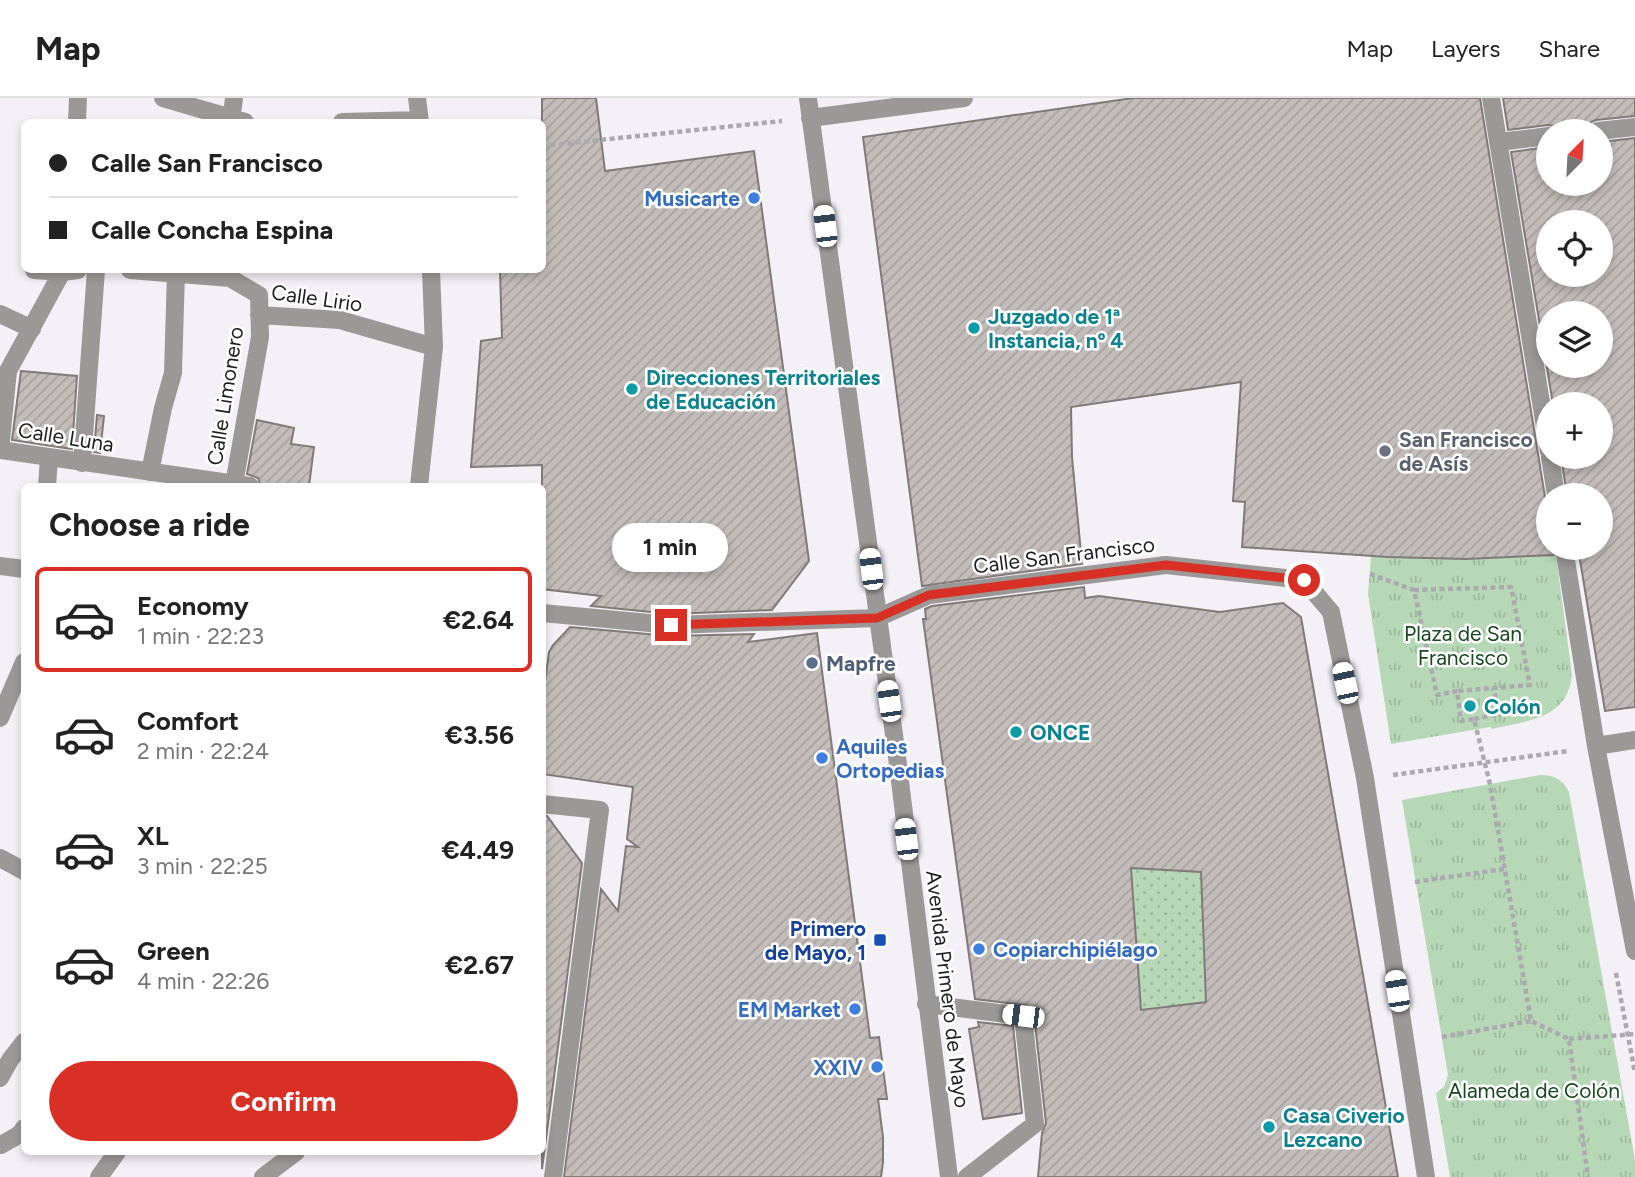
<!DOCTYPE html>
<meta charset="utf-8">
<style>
:root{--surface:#fff;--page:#f6f6f6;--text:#222;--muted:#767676;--line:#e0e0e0;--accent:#d93025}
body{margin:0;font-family:Figtree,sans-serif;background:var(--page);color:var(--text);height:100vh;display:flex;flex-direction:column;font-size:26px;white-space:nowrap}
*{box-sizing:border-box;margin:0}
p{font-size:23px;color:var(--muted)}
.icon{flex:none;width:38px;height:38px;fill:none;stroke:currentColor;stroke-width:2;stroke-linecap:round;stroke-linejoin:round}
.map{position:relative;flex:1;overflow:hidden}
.side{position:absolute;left:21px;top:385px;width:525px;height:672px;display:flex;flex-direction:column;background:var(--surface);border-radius:10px;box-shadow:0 4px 10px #0003}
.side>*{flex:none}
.top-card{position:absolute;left:21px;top:21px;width:525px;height:154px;border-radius:10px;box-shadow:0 4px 10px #0003;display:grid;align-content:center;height:154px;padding:0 28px;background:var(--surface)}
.needle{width:46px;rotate:24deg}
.tools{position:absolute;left:1536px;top:21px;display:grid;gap:14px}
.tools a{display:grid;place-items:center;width:77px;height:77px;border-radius:50%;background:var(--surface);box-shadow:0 4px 10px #0003;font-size:35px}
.end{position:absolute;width:32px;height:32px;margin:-16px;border:9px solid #d93025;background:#fff;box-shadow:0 0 0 4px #fff}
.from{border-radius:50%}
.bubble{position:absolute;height:49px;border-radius:24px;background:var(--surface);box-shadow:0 4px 10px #0003;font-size:23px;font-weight:700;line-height:49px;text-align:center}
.car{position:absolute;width:21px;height:42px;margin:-21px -10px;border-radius:9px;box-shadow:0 0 5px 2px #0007;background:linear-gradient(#fff 24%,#345 0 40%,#fff 0 76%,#345 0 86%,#fff 0)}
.top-card b{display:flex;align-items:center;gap:24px;height:66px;font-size:26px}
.top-card b+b{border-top:2px solid var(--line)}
.top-card i{width:18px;height:18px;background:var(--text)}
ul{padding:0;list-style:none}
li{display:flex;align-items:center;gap:21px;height:105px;margin:0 14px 10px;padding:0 14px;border:4px solid transparent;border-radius:10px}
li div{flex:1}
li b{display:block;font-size:26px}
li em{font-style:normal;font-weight:700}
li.current{border-color:var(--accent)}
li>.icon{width:63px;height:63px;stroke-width:1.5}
h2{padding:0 28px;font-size:32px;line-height:84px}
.cta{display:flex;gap:14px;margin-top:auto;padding:14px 28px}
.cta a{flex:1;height:80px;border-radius:42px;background:var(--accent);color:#fff;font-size:28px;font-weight:700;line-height:80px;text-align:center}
header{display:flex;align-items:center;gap:42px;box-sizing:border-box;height:98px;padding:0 35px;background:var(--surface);border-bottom:2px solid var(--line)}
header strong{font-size:33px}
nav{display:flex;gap:38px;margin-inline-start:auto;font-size:24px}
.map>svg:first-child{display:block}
.grass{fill:url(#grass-tufts)}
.garden{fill:url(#garden-dots)}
.building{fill:url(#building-hatch);stroke:#807b79;stroke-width:2;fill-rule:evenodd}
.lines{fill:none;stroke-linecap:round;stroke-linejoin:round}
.path{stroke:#abaaae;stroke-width:4.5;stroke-dasharray:5 3.5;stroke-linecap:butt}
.minor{stroke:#9a9997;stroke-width:18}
.route{stroke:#d93025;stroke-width:9}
.shop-dot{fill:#3f7fe0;stroke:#fff;stroke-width:2.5}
.culture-dot{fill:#0f9aa8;stroke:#fff;stroke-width:2.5}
.worship-dot{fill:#6b7280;stroke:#fff;stroke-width:2.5}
.service-dot{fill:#5c6f8a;stroke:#fff;stroke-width:2.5}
.transit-dot{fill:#1a4fb4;stroke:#fff;stroke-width:2.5}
.labels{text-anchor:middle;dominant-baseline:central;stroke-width:5;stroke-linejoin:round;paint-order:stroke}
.shop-label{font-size:21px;font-weight:bold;fill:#366cbe;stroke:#fff;text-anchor:end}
.street-label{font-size:21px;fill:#1f1e20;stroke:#fff}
.culture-label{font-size:21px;font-weight:bold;fill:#0d838f;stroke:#fff;text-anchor:start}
.worship-label{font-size:21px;font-weight:bold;fill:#5b616d;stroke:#fff;text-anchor:start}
.park-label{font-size:21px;fill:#17481d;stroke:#fff}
.service-label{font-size:21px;font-weight:bold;fill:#4e5e75;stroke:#fff;text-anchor:start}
.transit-label{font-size:21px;font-weight:bold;fill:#164399;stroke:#fff;text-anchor:end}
</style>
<header>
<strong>Map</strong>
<nav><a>Map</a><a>Layers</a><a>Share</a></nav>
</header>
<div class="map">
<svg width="1635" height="1079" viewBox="0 0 1635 1079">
<defs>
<pattern id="grass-tufts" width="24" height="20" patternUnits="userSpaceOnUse" patternTransform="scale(1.75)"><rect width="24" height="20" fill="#b7d8b7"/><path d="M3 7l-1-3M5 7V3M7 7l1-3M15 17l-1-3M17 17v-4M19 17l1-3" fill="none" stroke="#9db99d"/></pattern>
<pattern id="garden-dots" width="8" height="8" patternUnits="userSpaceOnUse" patternTransform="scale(1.75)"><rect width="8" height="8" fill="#b7d8b7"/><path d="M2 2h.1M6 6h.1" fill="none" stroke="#9db99d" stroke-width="1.8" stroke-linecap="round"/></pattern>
<pattern id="building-hatch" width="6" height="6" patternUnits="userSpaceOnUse" patternTransform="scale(1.75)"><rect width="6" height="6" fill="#c2bdbb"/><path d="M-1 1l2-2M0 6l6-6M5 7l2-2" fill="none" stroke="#a6a2a0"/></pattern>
</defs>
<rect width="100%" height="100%" fill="#f3f1f6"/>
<!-- grass -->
<path class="grass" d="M1556,457L1572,577C1567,622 1528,622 1492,631L1490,629L1391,646L1368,496L1371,458L1466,461Z
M1540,677C1553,677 1563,681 1569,694L1635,1062V1079H1450L1436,995L1444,989L1448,977L1402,702Z"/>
<!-- garden -->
<path class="garden" d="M1131,770L1201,774L1206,904L1141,912Z"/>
<!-- building -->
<path class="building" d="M542,0H596L605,73L754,53L809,463L772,512L671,516L591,508L601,498L542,491V367L471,369L481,243L502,240L500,172H542Z
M1133,0H1480L1545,399L1549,405V450H1553L1554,457L1466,461L1388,459L1242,449L1245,404L1233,403L1241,284L1071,309L1072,359L1082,466L922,488L863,39Z
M1503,0H1635V18L1596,22L1591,24L1587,33H1559L1554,28L1548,27L1508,32Z
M1635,40V609L1605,613L1579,456H1576L1575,450H1601V397H1567L1561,359H1601V306H1553L1511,54L1549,49V86H1601V44ZM1549,124H1601V177H1549ZM1549,215H1601V268H1549Z
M21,273L77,278L72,351L12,342Z
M97,317L104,318L100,355L94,354Z
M257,322L294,330L291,346L314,349L309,388H261L258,380L247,376Z
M1084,489L1085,500L1099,498L1220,514L1283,505L1301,519L1398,1079H1038L1042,1035L1046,1025L1034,917L1032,912L1025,907L975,901L923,521H926L925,511L932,508ZM1131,770L1201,774L1206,904L1141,912Z
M570,529L670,538L754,536L748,544L817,535L870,940L879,939L887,1001H878L883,1039V1064L881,1079H564L601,791L618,813L626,748L638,749L627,741L633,689L542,676V606L549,554L553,547Z
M542,717L547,718L582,765L542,1071Z
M978,924L1013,928L1022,1015L983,1021L969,931L979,929Z"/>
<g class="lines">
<!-- path -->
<path class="path" d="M542,48L782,23
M1370,476L1414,492L1437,597L1457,593L1461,623L1474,621L1490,686L1531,923L1569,941L1588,1079
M1414,492L1511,489L1530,587L1457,593
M1474,621L1500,616L1493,590
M1393,677L1568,653
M1415,784L1504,771
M1616,875L1635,975
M1442,939L1531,923
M1569,941L1635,936"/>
<!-- minor -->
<path class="minor" d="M163,0L245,24
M417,0L420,24
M808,0L897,659L949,1079
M1491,0L1549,353
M810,20L964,0
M77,24L78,0
M231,24L234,0
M342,24L420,22
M1598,33L1635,29
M1499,44L1549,38
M34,172L62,174L78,172
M130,172L230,180L259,197L260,239L234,386
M62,174L8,273L0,352L250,388
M0,216L32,231
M259,217L340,222L434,249
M1550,359L1556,397
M82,365L96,172
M150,374L163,310L173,275L176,174
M47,388L49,360
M419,388L434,249L431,172
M1564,450L1596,648L1635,853
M0,468L24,471
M542,515L671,527L877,520L929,497L1166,467L1304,482L1331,514L1365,680L1426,1079
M0,620L24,564
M1596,648L1635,642
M542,706L600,712L553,1079
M0,760L24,773
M926,906L1023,918L1035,1026L967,1079
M0,980L10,962L24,944
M1,1047L20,1036L24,1030
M99,1079L117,1054
M263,1079L296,1054"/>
</g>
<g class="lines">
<!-- route -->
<path class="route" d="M671,527L877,520L929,497L1166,467L1304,482"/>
</g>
<!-- markers -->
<g class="shop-dot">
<circle cx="754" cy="100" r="7"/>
<circle cx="822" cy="660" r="7"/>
<circle cx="979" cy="851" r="7"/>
<circle cx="855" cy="911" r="7"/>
<circle cx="877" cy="969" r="7"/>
</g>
<g class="culture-dot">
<circle cx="974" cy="230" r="7"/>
<circle cx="632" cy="291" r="7"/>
<circle cx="1470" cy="608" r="7"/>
<circle cx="1016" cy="634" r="7"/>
<circle cx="1269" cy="1029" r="7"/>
</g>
<circle class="worship-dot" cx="1385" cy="353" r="7"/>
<circle class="service-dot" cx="812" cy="565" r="7"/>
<rect class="transit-dot" x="873" y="835" width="14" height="14" rx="3.5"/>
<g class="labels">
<!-- shop labels -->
<g class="shop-label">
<text x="740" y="100">Musicarte</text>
<text x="836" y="648" text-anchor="start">Aquiles<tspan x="836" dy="24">Ortopedias</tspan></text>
<text x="993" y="851" text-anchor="start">Copiarchipiélago</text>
<text x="841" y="911">EM Market</text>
<text x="863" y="969">XXIV</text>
</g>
<!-- street labels -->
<g class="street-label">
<text transform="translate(317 200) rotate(8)">Calle Lirio</text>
<text transform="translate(225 298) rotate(-81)">Calle Limonero</text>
<text transform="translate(66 339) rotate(9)">Calle Luna</text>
<text transform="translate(1064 457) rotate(-7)">Calle San Francisco</text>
<text transform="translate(948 891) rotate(83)">Avenida Primero de Mayo</text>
</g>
<!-- culture labels -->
<g class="culture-label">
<text x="988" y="218">Juzgado de 1ª<tspan x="988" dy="24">Instancia, nº 4</tspan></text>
<text x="646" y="279">Direcciones Territoriales<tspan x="646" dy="24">de Educación</tspan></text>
<text x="1484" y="608">Colón</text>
<text x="1030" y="634">ONCE</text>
<text x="1283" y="1017">Casa Civerio<tspan x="1283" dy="24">Lezcano</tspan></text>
</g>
<!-- worship labels -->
<g class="worship-label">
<text x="1399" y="341">San Francisco<tspan x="1399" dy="24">de Asís</tspan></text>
</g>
<!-- park labels -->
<g class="park-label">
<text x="1463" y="535">Plaza de San<tspan x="1463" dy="24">Francisco</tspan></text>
<text x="1534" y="992">Alameda de Colón</text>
</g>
<!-- service labels -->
<g class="service-label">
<text x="826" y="565">Mapfre</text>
</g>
<!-- transit labels -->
<g class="transit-label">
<text x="866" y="830">Primero<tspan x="866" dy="24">de Mayo, 1</tspan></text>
</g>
</g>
</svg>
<div class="tools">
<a><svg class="needle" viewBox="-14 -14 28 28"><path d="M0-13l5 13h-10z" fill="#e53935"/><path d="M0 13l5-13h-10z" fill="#767676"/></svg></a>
<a><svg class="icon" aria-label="locate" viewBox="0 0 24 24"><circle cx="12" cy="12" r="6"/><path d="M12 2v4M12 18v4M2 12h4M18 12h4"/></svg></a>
<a><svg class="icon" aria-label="layers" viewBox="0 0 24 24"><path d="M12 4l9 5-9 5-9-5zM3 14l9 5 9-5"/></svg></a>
<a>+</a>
<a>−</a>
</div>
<i class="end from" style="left:1304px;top:482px"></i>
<i class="end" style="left:671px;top:527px"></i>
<div class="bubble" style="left:612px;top:425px;width:116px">1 min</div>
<i class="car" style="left:825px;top:128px;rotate:353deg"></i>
<i class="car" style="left:871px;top:471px;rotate:353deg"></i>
<i class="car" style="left:1345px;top:585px;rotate:348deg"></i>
<i class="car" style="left:889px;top:603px;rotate:352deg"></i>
<i class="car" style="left:906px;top:741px;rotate:353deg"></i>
<i class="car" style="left:1397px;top:893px;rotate:351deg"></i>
<i class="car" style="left:1023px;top:918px;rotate:277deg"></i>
<div class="top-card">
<b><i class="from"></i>Calle San Francisco</b>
<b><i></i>Calle Concha Espina</b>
</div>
<section class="side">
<h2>Choose a ride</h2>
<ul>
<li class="current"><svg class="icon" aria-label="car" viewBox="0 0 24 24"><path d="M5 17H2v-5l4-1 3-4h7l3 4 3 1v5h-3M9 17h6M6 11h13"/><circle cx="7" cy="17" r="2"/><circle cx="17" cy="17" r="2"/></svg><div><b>Economy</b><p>1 min · 22:23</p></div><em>€2.64</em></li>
<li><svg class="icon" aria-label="car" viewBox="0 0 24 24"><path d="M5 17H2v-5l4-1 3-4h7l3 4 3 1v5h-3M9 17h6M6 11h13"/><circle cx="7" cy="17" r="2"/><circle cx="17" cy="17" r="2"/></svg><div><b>Comfort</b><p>2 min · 22:24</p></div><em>€3.56</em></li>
<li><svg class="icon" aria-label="car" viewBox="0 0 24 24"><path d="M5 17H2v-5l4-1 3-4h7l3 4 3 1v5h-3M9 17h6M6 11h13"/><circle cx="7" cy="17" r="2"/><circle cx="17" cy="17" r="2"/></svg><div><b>XL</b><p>3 min · 22:25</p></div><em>€4.49</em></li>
<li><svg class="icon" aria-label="car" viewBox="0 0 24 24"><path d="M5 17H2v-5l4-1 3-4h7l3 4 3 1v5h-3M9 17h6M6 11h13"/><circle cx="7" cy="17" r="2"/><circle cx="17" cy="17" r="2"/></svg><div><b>Green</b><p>4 min · 22:26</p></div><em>€2.67</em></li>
</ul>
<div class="cta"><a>Confirm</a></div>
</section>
</div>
